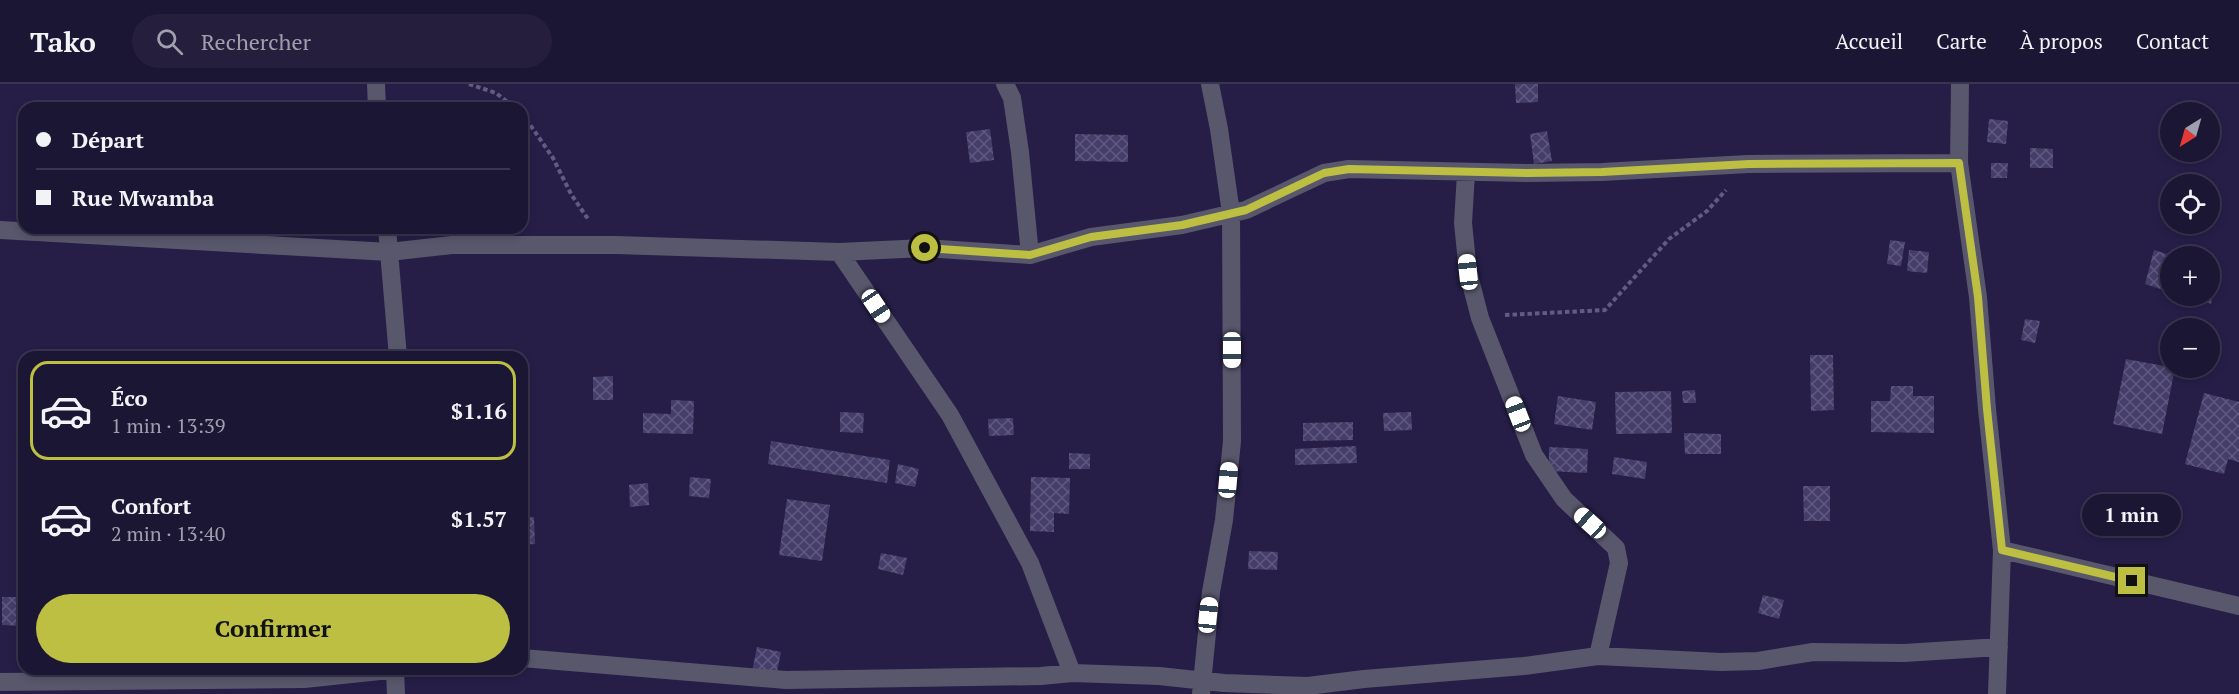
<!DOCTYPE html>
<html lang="fr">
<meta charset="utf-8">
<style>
:root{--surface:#1c1635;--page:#251f3d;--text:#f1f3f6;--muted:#a09fad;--line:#3a3550;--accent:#bdbf43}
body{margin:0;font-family:"PT Serif",serif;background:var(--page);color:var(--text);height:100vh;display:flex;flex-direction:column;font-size:22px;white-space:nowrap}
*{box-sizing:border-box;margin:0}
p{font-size:20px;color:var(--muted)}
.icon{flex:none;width:33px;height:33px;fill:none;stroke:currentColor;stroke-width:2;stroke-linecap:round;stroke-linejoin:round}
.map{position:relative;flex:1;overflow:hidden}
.drawer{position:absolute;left:18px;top:267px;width:510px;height:324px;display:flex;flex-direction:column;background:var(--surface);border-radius:18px;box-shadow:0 3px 9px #0003,0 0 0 2px var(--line)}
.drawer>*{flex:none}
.hud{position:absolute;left:18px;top:18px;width:510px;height:132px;border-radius:18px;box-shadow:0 3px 9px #0003,0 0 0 2px var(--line);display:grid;align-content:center;height:132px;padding:0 18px;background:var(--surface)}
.needle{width:39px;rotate:217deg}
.tools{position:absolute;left:2160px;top:18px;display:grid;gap:12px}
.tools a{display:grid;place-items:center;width:60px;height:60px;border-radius:50%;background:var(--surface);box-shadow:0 3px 9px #0003,0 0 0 2px var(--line);font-size:30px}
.end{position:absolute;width:27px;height:27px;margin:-14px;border:8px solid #bdbf43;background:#111;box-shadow:0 0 0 3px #111}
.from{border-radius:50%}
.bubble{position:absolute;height:42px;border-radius:21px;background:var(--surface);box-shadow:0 3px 9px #0003,0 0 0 2px var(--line);font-size:20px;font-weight:700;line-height:42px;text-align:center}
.car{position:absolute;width:18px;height:36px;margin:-18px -9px;border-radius:8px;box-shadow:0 0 4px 2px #0007;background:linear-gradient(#fff 24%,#345 0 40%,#fff 0 76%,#345 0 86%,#fff 0)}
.hud b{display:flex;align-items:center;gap:21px;height:57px;font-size:22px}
.hud b+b{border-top:2px solid var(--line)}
.hud i{width:15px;height:15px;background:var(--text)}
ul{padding:10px 0 0;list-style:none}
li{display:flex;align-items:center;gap:18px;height:99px;margin:0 12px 9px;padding:0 6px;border:3px solid transparent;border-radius:18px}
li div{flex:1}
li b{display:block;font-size:22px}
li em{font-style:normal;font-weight:700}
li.current{border-color:var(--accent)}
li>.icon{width:54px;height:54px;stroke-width:1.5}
.primary-button{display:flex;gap:12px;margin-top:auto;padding:12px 18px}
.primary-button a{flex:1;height:69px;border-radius:36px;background:var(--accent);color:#111;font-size:24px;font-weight:700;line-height:69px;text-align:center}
header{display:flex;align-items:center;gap:36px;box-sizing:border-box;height:84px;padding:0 30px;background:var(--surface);border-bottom:2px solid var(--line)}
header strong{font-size:28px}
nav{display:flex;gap:33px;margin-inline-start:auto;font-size:21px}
.search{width:420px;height:54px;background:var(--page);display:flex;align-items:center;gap:15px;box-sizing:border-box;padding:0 21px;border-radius:33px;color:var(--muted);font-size:22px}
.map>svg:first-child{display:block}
.building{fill:url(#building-cross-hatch)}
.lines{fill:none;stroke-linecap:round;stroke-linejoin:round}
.path{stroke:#625c81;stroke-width:4;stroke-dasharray:4.5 3;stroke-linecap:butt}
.minor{stroke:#59576c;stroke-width:18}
.route{stroke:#bdbf43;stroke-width:8}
</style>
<header>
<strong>Tako</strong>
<div class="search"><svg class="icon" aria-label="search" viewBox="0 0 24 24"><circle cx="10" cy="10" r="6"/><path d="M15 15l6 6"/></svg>Rechercher</div>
<nav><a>Accueil</a><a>Carte</a><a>À propos</a><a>Contact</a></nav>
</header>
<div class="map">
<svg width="2239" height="610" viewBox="0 0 2239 610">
<defs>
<pattern id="building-cross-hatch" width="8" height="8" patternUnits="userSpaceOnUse" patternTransform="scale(1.5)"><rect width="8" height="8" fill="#453e6a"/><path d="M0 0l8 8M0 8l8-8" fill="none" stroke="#605980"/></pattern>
</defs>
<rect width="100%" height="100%" fill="#261e47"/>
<!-- building -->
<path class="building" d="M1515,0H1538V18L1516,19Z
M1989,35L2008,37L2006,60L1987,58Z
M990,45L994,76L970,79L966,48Z
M1547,47L1552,77L1534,80L1530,50Z
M1075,50L1128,51V78L1075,77Z
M2030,64L2053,65V84H2030Z
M1991,79H2008L2007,94H1991Z
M1890,156L1905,158L1901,182L1887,180Z
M2190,165L2213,172H2188Z
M1909,166L1929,168L1927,189L1907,187Z
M2154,166L2170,171V208L2145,200Z
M2210,205L2214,207L2211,220L2186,212H2210Z
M2025,235L2040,237L2035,259L2021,256Z
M1810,271H1833L1834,326L1811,327Z
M2126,275L2175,284L2162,350L2113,340Z
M613,292V316H593V293Z
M1891,302H1913V312H1934V349L1871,348V317H1890Z
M1695,306L1696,319H1683L1682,307Z
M1671,307L1672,349L1616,350L1615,308Z
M2204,309L2239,318V378L2228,375L2224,390L2185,380Z
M1558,312L1596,318L1592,346L1554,340Z
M671,316L694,317L693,350L643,349V329L671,330Z
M840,328L864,329L863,349L840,348Z
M1411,328L1412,346L1384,347L1383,329Z
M1013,334L1014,351L989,352L988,335Z
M1353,338V356L1303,357V339Z
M1684,349L1721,350V370H1685Z
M771,357L890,376L887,399L768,380Z
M1356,362L1357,379L1295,381V365Z
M1549,363L1588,365L1587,389L1549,387Z
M1069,369L1090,370V385H1069Z
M1614,373L1647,378L1645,395L1612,390Z
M898,380L919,385L915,403L895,399Z
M690,393L711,395L709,414L689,412Z
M1031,393L1070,394L1069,430L1054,429V448L1030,447Z
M648,399L649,421L630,423L629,401Z
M1803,402H1830V437H1804Z
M787,415L830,421L822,477L779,471Z
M522,433H534L535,460L522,461Z
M1249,467L1278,468L1277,486L1248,485Z
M881,469L907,474L903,491L878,485Z
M1763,511L1784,516L1779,535L1758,529Z
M2,513H24V542L2,541Z
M757,563L781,568L776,593L752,588Z"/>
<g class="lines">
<!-- path -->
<path class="path" d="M469,0L496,9L515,24
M522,29L553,74L571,110L588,135
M1505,231L1605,226L1669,155L1707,127L1726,106"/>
<!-- minor -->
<path class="minor" d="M376,0L377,24
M1005,0L1012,14L1020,68L1030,171
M1960,0L1959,79L1978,213L1987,325L2002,466L1997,610
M1466,89L1463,139L1468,188L1480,234L1534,371L1564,415L1616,464L1619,479L1598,572
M387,144L398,273
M0,146L389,168L452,161H616L839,168L925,164L1030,171L1091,153L1182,141L1246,126L1324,89L1349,85L1527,89L1602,88L1748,80L1959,79
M839,168L950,331L1030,479L1072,589
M2002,466L2239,522
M522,574L786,596L1041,592L1072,589L1159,592L1224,599L1308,602L1364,595L1524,582L1598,572L1721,578L1758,577L1813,568L1904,569L1999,563
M395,586L396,610
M0,598L304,595L399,585
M1201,610L1211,508L1224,436L1232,357L1231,129L1219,45L1210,0"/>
</g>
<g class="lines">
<!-- route -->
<path class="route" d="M925,164L1030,171L1091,153L1182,141L1246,126L1324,89L1349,85L1527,89L1602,88L1749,80L1959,79L1978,213L1987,325L2002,466L2132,497"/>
</g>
</svg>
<div class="tools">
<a><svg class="needle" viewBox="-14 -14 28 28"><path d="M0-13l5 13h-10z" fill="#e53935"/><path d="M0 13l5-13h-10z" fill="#a09fad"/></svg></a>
<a><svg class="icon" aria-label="locate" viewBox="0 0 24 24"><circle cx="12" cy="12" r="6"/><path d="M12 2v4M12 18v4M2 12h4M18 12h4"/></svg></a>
<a>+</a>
<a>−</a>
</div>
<i class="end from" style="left:925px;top:164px"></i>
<i class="end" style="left:2132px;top:497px"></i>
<div class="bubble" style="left:2082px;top:410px;width:99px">1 min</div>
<i class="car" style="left:1468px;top:188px;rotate:354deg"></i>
<i class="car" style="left:876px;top:222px;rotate:146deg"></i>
<i class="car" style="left:1232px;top:266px;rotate:180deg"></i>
<i class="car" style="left:1518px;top:330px;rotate:339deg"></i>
<i class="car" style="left:1228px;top:396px;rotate:5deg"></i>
<i class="car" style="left:1590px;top:439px;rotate:312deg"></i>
<i class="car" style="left:1208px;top:531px;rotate:6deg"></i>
<div class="hud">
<b><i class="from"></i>Départ</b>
<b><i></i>Rue Mwamba</b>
</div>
<section class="drawer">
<ul>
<li class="current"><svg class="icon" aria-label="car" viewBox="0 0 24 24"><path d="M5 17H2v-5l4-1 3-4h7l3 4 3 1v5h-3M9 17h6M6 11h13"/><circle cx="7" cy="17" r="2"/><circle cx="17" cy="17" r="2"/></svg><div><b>Éco</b><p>1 min · 13:39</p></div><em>$1.16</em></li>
<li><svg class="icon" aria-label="car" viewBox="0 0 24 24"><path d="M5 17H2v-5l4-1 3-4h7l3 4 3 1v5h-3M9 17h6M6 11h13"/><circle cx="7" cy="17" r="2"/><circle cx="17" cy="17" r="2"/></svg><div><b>Confort</b><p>2 min · 13:40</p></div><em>$1.57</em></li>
</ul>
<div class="primary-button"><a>Confirmer</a></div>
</section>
</div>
